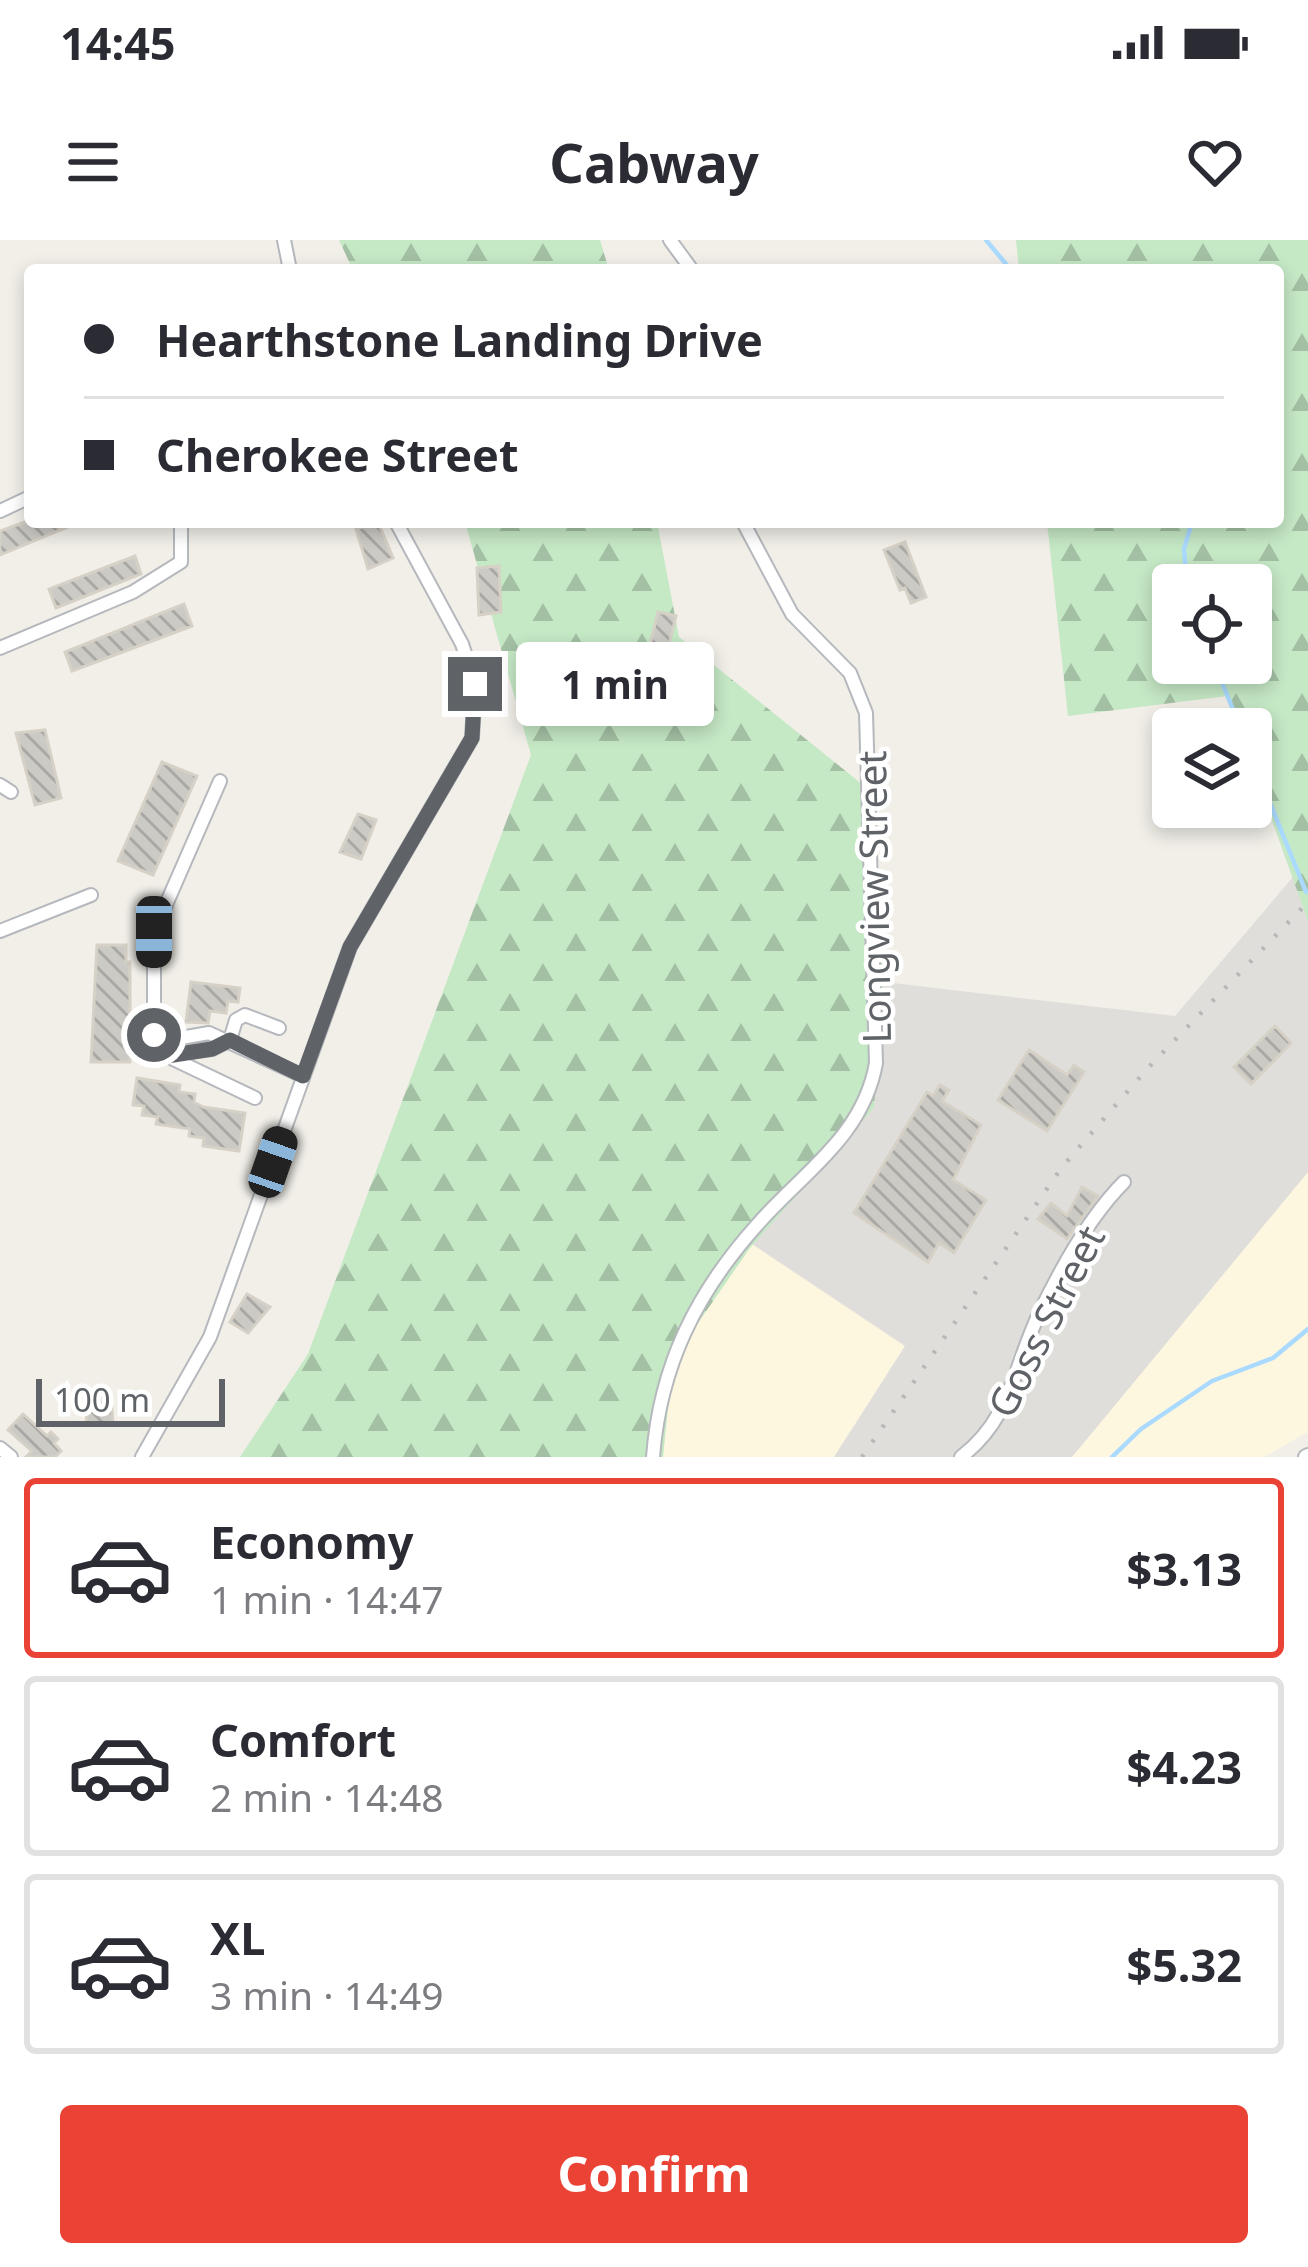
<!DOCTYPE html>
<meta charset="utf-8">
<style>
:root{--surface:#fff;--page:#f2f2f3;--text:#2b2b33;--muted:#7c7c81;--line:#e1e1e2;--accent:#ea4335}
body{margin:0;font-family:"Noto Sans",sans-serif;background:var(--page);color:var(--text);height:100vh;display:flex;flex-direction:column;font-size:45px;white-space:nowrap}
*{box-sizing:border-box;margin:0}
p{font-size:39px;color:var(--muted)}
.icon{flex:none;width:66px;height:66px;fill:none;stroke:currentColor;stroke-width:2;stroke-linecap:round;stroke-linejoin:round}
.map{position:relative;height:1217px;overflow:hidden}
.panel{display:flex;flex-direction:column;background:var(--surface);flex:1}
.panel>*{flex:none}
.guide{position:absolute;left:24px;top:24px;width:1260px;height:264px;border-radius:12px;box-shadow:0 6px 18px #0003;display:grid;align-content:center;height:264px;padding:0 60px;background:var(--surface)}
.fabs{position:absolute;left:1152px;top:324px;display:grid;gap:24px}
.fabs a{display:grid;place-items:center;width:120px;height:120px;border-radius:12px;background:var(--surface);box-shadow:0 6px 18px #0003;font-size:60px}
.scale{position:absolute;left:36px;bottom:30px;width:189px;box-sizing:border-box;padding-left:12px;border:6px solid #5f6368;border-top:0;font-size:33px;line-height:42px;white-space:nowrap;color:#5f6368;-webkit-text-stroke:9px #fff;paint-order:stroke}
.end{position:absolute;width:54px;height:54px;margin:-27px;border:15px solid #5f6368;background:#fff;box-shadow:0 0 0 6px #fff}
.from{border-radius:50%}
.bubble{position:absolute;height:84px;border-radius:12px;background:var(--surface);box-shadow:0 6px 18px #0003;font-size:39px;font-weight:700;line-height:84px;text-align:center}
.car{position:absolute;width:36px;height:72px;margin:-36px -18px;border-radius:15px;box-shadow:0 0 9px 3px #0007;background:linear-gradient(#222 24%,#8ab4d8 0 40%,#222 0 76%,#8ab4d8 0 86%,#222 0)}
.guide b{display:flex;align-items:center;gap:42px;height:114px;font-size:45px}
.guide b+b{border-top:3px solid var(--line)}
.guide i{width:30px;height:30px;background:var(--text)}
ul{padding:21px 0 0;list-style:none}
li{display:flex;align-items:center;gap:36px;height:180px;margin:0 24px 18px;padding:0 36px;border:6px solid var(--line);border-radius:12px}
li div{flex:1}
li b{display:block;font-size:45px}
li em{font-style:normal;font-weight:700}
li.current{border-color:var(--accent)}
li>.icon{width:108px;height:108px;stroke-width:1.5}
.action{display:flex;gap:24px;margin-top:auto;padding:24px 60px}
.action a{flex:1;height:138px;border-radius:12px;background:var(--accent);color:#fff;font-size:48px;font-weight:700;line-height:138px;text-align:center}
.status{display:flex;justify-content:space-between;align-items:center;height:84px;padding:0 60px;background:var(--surface);direction:ltr}
.status svg{height:33px;fill:currentColor}
header{display:flex;justify-content:space-between;align-items:center;height:156px;padding:0 60px;background:var(--surface);font-size:54px;font-weight:700}
.map>svg:first-child{display:block}
.commercial{fill:#fef7e0}
.industrial{fill:#e0deda}
.forest{fill:url(#forest-firs);fill-rule:evenodd}
.lines{fill:none;stroke-linecap:round;stroke-linejoin:round}
.stream{stroke:#aadaff;stroke-width:4.5}
.building{fill:url(#building-back-hatch);stroke:#d6d1c6;stroke-width:3}
.minor-casing{stroke:#b5b8bc;stroke-width:16}
.tertiary-casing{stroke:#b5b8bc;stroke-width:18}
.minor{stroke:#fff;stroke-width:12}
.tertiary{stroke:#fff;stroke-width:14}
.rail{stroke:#b6b7b8;stroke-width:4.5;stroke-dasharray:3 15;stroke-linecap:butt}
.route{stroke:#5f6368;stroke-width:15}
.labels{text-anchor:middle;dominant-baseline:central;stroke-width:9;stroke-linejoin:round;paint-order:stroke}
.street-label{font-size:39px;fill:#5f6368;stroke:#fff}
</style>
<div class="status"><b>14:45</b><svg viewBox="0 0 49 12"><path d="M0 12V9h3v3zM5 12V6h3v6zM10 12V3h3v9zM15 12V0h3v12zM26 1h20v11H26zM47 4h2v5h-2z"/></svg></div>
<header><svg class="icon" aria-label="menu" viewBox="0 0 24 24"><path d="M4 6h16M4 12h16M4 18h16"/></svg>Cabway<svg class="icon" aria-label="heart" viewBox="0 0 24 24"><path d="M12 20l-8-8c-3-5 5-10 8-4 3-6 11-1 8 4z"/></svg></header>
<div class="map">
<svg width="1308" height="1217" viewBox="0 0 1308 1217">
<defs>
<pattern id="forest-firs" width="22" height="20" patternUnits="userSpaceOnUse" patternTransform="scale(3)"><rect width="22" height="20" fill="#c5e8c5"/><path d="M5 1l3.5 6h-7zM16 11l3.5 6h-7z" fill="#a3c0a4"/></pattern>
<pattern id="building-back-hatch" width="6" height="6" patternUnits="userSpaceOnUse" patternTransform="scale(3)"><rect width="6" height="6" fill="#cccac5"/><path d="M-1 5l2 2M0 0l6 6M5-1l2 2" fill="none" stroke="#a9a8a4"/></pattern>
</defs>
<rect width="100%" height="100%" fill="#f1efe8"/>
<!-- commercial -->
<path class="commercial" d="M1308,932V1192L1264,1217H1072Z
M752,1004L905,1106L834,1217H663L673,1119Z"/>
<!-- industrial -->
<path class="industrial" d="M1293,637L1308,681V932L1072,1217H834L905,1106L752,1004L874,868L884,742L1175,776Z"/>
<!-- forest -->
<path class="forest" d="M339,0H600L609,30H353Z
M1016,0H1308V681L1251,522V489H1239L1227,456L1068,476L1047,282H1278V30H1019ZM1251,345V423H1173V345Z
M465,282H657L679,397L873,553L884,743L874,868L750,1008L673,1119L663,1217H240L308,1114L531,515Z"/>
<g class="lines">
<!-- stream -->
<path class="stream" d="M986,0L1011,30
M1187,345L1184,309L1192,282
M1214,423L1241,489
M1251,516L1306,652
M1112,1217L1141,1189L1212,1141L1273,1118L1308,1089"/>
</g>
<!-- building -->
<path class="building" d="M30,280V282L77,283L0,315V291Z
M378,282L393,318L368,329L356,289Z
M905,302L926,357L911,363L905,348L900,350L884,310Z
M135,316L141,334L56,368L49,349Z
M499,326L501,372L479,375L477,328Z
M184,364L192,386L72,431L65,412Z
M658,372L676,376L666,417L648,413Z
M45,490L61,558L35,565L16,493Z
M162,522L197,536L153,635L118,621Z
M358,574L376,580L361,619L340,612Z
M97,705H126V722H130V822H91Z
M191,742L240,748L238,762L228,761L226,773L210,771L208,783L186,782Z
M1275,786L1291,803L1251,844L1234,827Z
M1029,810L1067,835L1074,825L1084,832L1047,891L998,860Z
M137,838L180,845L179,852L195,854L194,862L203,867L245,873L239,911L203,906L204,898L189,896L190,889L156,884L158,877L142,875L144,866L133,865Z
M940,845L949,850L942,861L981,885L953,940L986,960L954,1013L939,1003L928,1022L854,973L927,852L933,856Z
M1082,947L1098,956L1067,999L1038,979L1051,963L1067,976Z
M247,1054L270,1067L248,1093L230,1082Z
M104,1155L111,1159L113,1183L87,1185L85,1156Z
M23,1174L47,1196L51,1192L58,1199L54,1203L61,1211L55,1217H26L32,1211L8,1190Z"/>
<g class="lines">
<!-- minor casing -->
<g class="minor-casing">
<path id="minor" d="M284,0L290,30
M670,0L692,30
M0,271L30,257
M0,408L133,352L181,322V282
M0,545L11,552
M0,691L91,655
M230,800L236,780L245,775L279,788
M158,802L209,793L303,836
M168,815L212,809L230,800
M167,816L154,795V692L220,541
M167,816L255,858
M0,1208L11,1217
M142,1217L210,1097L350,707L472,498L475,444L462,404L396,282
M653,1217C660,1126 696,1053 757,985C802,933 863,897 876,823L866,473L850,433L792,374L743,282
M961,1217C1012,1178 1013,1128 1039,1074C1060,1030 1090,976 1124,942"/>
</g>
<!-- tertiary casing -->
<g class="tertiary-casing">
<path id="tertiary" d="M1306,1217L1308,1216"/>
</g>
<!-- minor -->
<use href="#minor" class="minor"/>
<!-- tertiary -->
<use href="#tertiary" class="tertiary"/>
<!-- rail -->
<path class="rail" d="M862,1217L1062,927L1148,828L1308,662"/>
</g>
<g class="lines">
<!-- route -->
<path class="route" d="M154,795L167,816L212,809L230,800L303,836L350,707L472,498L475,444"/>
</g>
<g class="labels">
<!-- street labels -->
<g class="street-label">
<text transform="translate(873 657) rotate(-91)">Longview Street</text>
<text transform="translate(1045 1081) rotate(-63)">Goss Street</text>
</g>
</g>
</svg>
<div class="fabs">
<a><svg class="icon" aria-label="locate" viewBox="0 0 24 24"><circle cx="12" cy="12" r="6"/><path d="M12 2v4M12 18v4M2 12h4M18 12h4"/></svg></a>
<a><svg class="icon" aria-label="layers" viewBox="0 0 24 24"><path d="M12 4l9 5-9 5-9-5zM3 14l9 5 9-5"/></svg></a>
</div>
<div class="scale">100 m</div>
<i class="end from" style="left:154px;top:795px"></i>
<i class="end" style="left:475px;top:444px"></i>
<div class="bubble" style="left:516px;top:402px;width:198px">1 min</div>
<i class="car" style="left:154px;top:692px;rotate:180deg"></i>
<i class="car" style="left:273px;top:922px;rotate:19deg"></i>
<div class="guide">
<b><i class="from"></i>Hearthstone Landing Drive</b>
<b><i></i>Cherokee Street</b>
</div>
</div>
<section class="panel">
<ul>
<li class="current"><svg class="icon" aria-label="car" viewBox="0 0 24 24"><path d="M5 17H2v-5l4-1 3-4h7l3 4 3 1v5h-3M9 17h6M6 11h13"/><circle cx="7" cy="17" r="2"/><circle cx="17" cy="17" r="2"/></svg><div><b>Economy</b><p>1 min · 14:47</p></div><em>$3.13</em></li>
<li><svg class="icon" aria-label="car" viewBox="0 0 24 24"><path d="M5 17H2v-5l4-1 3-4h7l3 4 3 1v5h-3M9 17h6M6 11h13"/><circle cx="7" cy="17" r="2"/><circle cx="17" cy="17" r="2"/></svg><div><b>Comfort</b><p>2 min · 14:48</p></div><em>$4.23</em></li>
<li><svg class="icon" aria-label="car" viewBox="0 0 24 24"><path d="M5 17H2v-5l4-1 3-4h7l3 4 3 1v5h-3M9 17h6M6 11h13"/><circle cx="7" cy="17" r="2"/><circle cx="17" cy="17" r="2"/></svg><div><b>XL</b><p>3 min · 14:49</p></div><em>$5.32</em></li>
</ul>
<div class="action"><a>Confirm</a></div>
</section>
